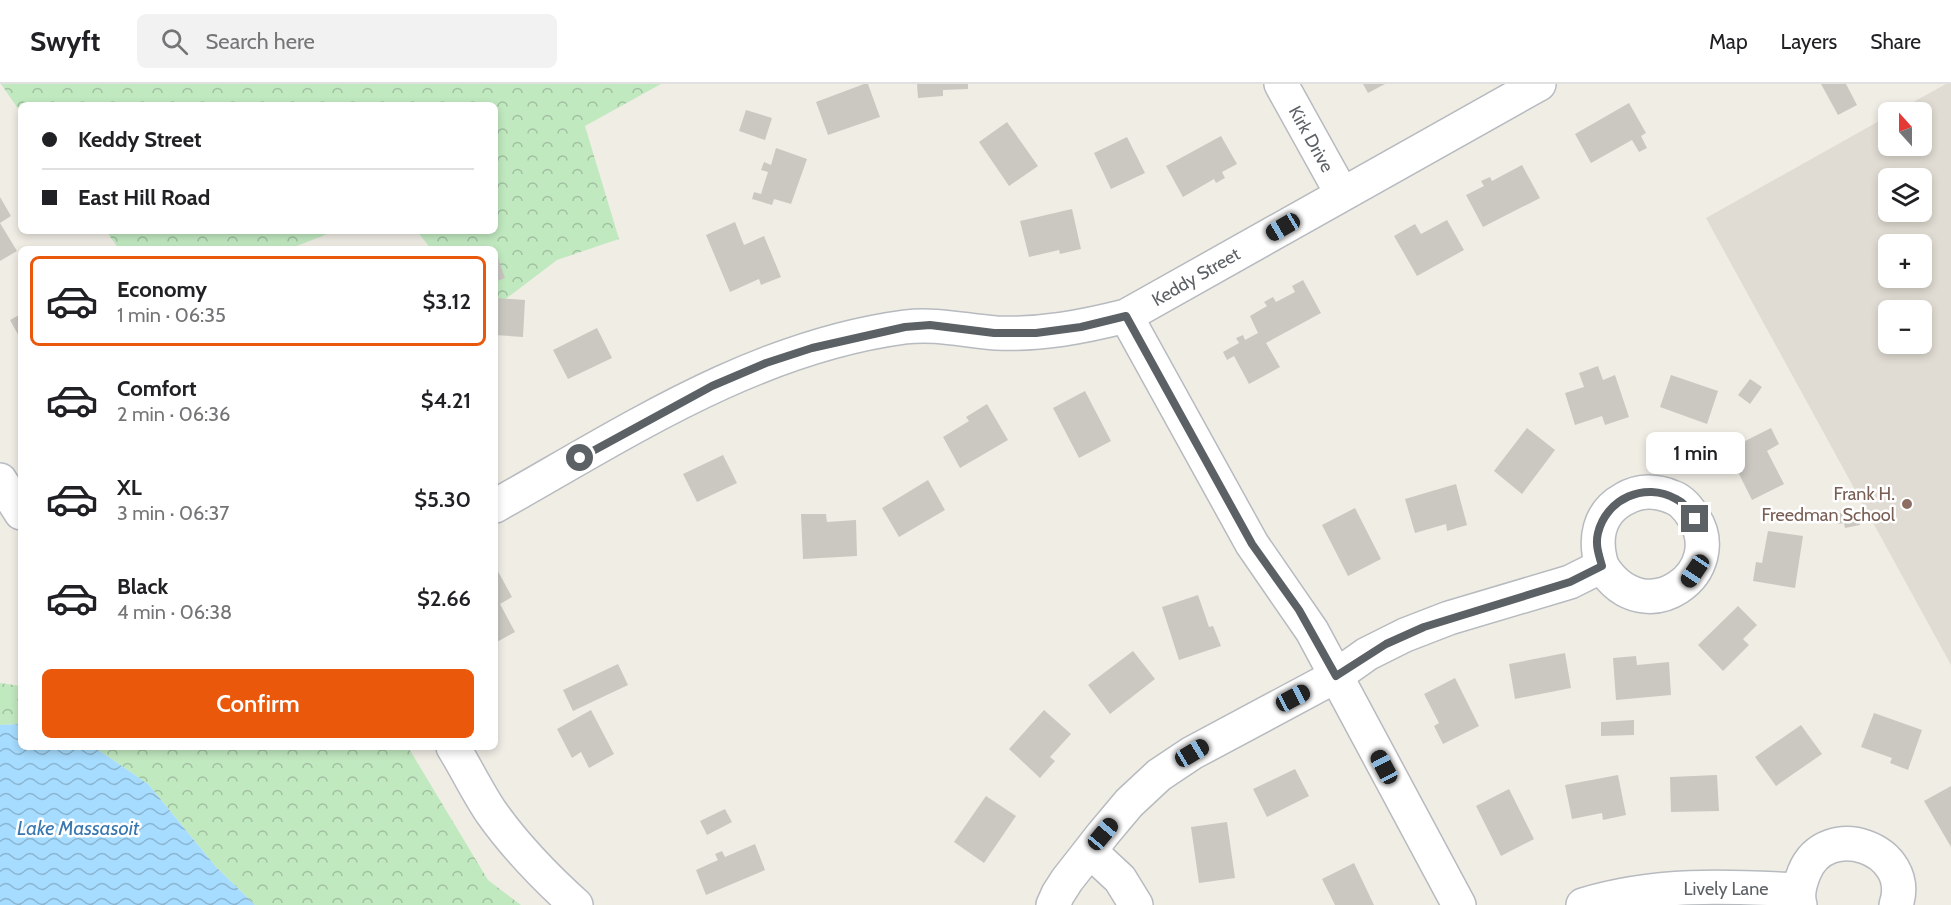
<!DOCTYPE html>
<meta charset="utf-8">
<style>
:root{--surface:#fff;--page:#f2f2f2;--text:#202124;--muted:#757577;--line:#e0e0e0;--accent:#ea580c}
body{margin:0;font-family:Cabin,sans-serif;background:var(--page);color:var(--text);height:100vh;display:flex;flex-direction:column;font-size:22px;white-space:nowrap}
*{box-sizing:border-box;margin:0}
p{font-size:20px;color:var(--muted)}
.icon{flex:none;width:33px;height:33px;fill:none;stroke:currentColor;stroke-width:2;stroke-linecap:round;stroke-linejoin:round}
.map{position:relative;flex:1;overflow:hidden}
.sheet{position:absolute;left:18px;top:162px;width:480px;height:504px;display:flex;flex-direction:column;background:var(--surface);border-radius:9px;box-shadow:0 3px 9px #0003}
.sheet>*{flex:none}
.guide{position:absolute;left:18px;top:18px;width:480px;height:132px;border-radius:9px;box-shadow:0 3px 9px #0003;display:grid;align-content:center;height:132px;padding:0 24px;background:var(--surface)}
.needle{width:39px;rotate:339deg}
.buttons{position:absolute;left:1878px;top:18px;display:grid;gap:12px}
.buttons a{display:grid;place-items:center;width:54px;height:54px;border-radius:9px;background:var(--surface);box-shadow:0 3px 9px #0003;font-size:30px}
.end{position:absolute;width:27px;height:27px;margin:-14px;border:8px solid #5c6166;background:#fff;box-shadow:0 0 0 3px #fff}
.from{border-radius:50%}
.bubble{position:absolute;height:42px;border-radius:9px;background:var(--surface);box-shadow:0 3px 9px #0003;font-size:20px;font-weight:600;line-height:42px;text-align:center}
.car{position:absolute;width:18px;height:36px;margin:-18px -9px;border-radius:8px;box-shadow:0 0 4px 2px #0007;background:linear-gradient(#222 24%,#8ab4d8 0 40%,#222 0 76%,#8ab4d8 0 86%,#222 0)}
.guide b{display:flex;align-items:center;gap:21px;height:57px;font-size:22px}
.guide b+b{border-top:2px solid var(--line)}
.guide i{width:15px;height:15px;background:var(--text)}
ul{padding:10px 0 0;list-style:none}
li{display:flex;align-items:center;gap:18px;height:90px;margin:0 12px 9px;padding:0 12px;border:3px solid transparent;border-radius:9px}
li div{flex:1}
li b{display:block;font-size:22px}
li em{font-style:normal;font-weight:600}
li.selected{border-color:var(--accent)}
li>.icon{width:54px;height:54px;stroke-width:1.5}
.cta{display:flex;gap:12px;margin-top:auto;padding:12px 24px}
.cta a{flex:1;height:69px;border-radius:9px;background:var(--accent);color:#fff;font-size:24px;font-weight:600;line-height:69px;text-align:center}
header{display:flex;align-items:center;gap:36px;box-sizing:border-box;height:84px;padding:0 30px;background:var(--surface);border-bottom:2px solid var(--line)}
header strong{font-size:28px}
nav{display:flex;gap:33px;margin-inline-start:auto;font-size:21px}
.search{width:420px;height:54px;background:var(--page);display:flex;align-items:center;gap:15px;box-sizing:border-box;padding:0 21px;border-radius:9px;color:var(--muted);font-size:22px}
.map>svg:first-child{display:block}
.education{fill:#e0dcd3;fill-rule:evenodd}
.forest{fill:url(#forest-crowns)}
.water{fill:url(#water-waves)}
.building{fill:#cbc8c2}
.lines{fill:none;stroke-linecap:round;stroke-linejoin:round}
.street-casing{stroke:#b7bbbf;stroke-width:36}
.secondary-casing{stroke:#b8bcc2;stroke-width:36}
.street{stroke:#fff;stroke-width:33}
.secondary{stroke:#fff;stroke-width:33}
.route{stroke:#5c6166;stroke-width:8}
.education-dot{fill:#8d6e63;stroke:#fff;stroke-width:2}
.labels{text-anchor:middle;dominant-baseline:central;stroke-width:5;stroke-linejoin:round;paint-order:stroke}
.street-label{font-size:18px;fill:#5c6166;stroke:#fff}
.education-label{font-size:18px;fill:#785e54;stroke:#fff;text-anchor:end}
.water-label{font-size:20px;font-style:italic;fill:#3877b0;stroke:#fff}
</style>
<header>
<strong>Swyft</strong>
<div class="search"><svg class="icon" aria-label="search" viewBox="0 0 24 24"><circle cx="10" cy="10" r="6"/><path d="M15 15l6 6"/></svg>Search here</div>
<nav><a>Map</a><a>Layers</a><a>Share</a></nav>
</header>
<div class="map">
<svg width="1951" height="821" viewBox="0 0 1951 821">
<defs>
<pattern id="forest-crowns" width="20" height="18" patternUnits="userSpaceOnUse" patternTransform="scale(1.5)"><rect width="20" height="18" fill="#c1e9c0"/><path d="M2 6a3 3 0 1 1 6 0M12 15a3 3 0 1 1 6 0" fill="none" stroke="#a0c0a0"/></pattern>
<pattern id="water-waves" width="16" height="10" patternUnits="userSpaceOnUse" patternTransform="scale(1.5)"><rect width="16" height="10" fill="#a6dcff"/><path d="M0 5q4-4 8 0t8 0" fill="none" stroke="#8ab6d2"/></pattern>
</defs>
<rect width="100%" height="100%" fill="#f0ede5"/>
<!-- education -->
<path class="education" d="M1946,0H1951V581L1706,134L1888,32V62H1922V28H1895ZM1888,94H1922V128H1888ZM1888,160H1922V194H1888ZM1888,226H1922V260H1888Z"/>
<!-- forest -->
<path class="forest" d="M1,0H661L585,42L619,155L557,176L495,223V165H431L417,147H495V21H21V29Z
M106,147H335L289,165H119Z
M0,599L21,602V640L0,641Z
M94,663H408L488,796L521,821H255L216,783L148,700Z"/>
<!-- water -->
<path class="water" d="M21,640V663H94L148,700L216,783L255,821H0V641Z"/>
<!-- building -->
<path class="building" d="M864,0H868L880,33L828,51L816,18Z
M917,0H968V5L943,6V12L918,14Z
M1363,0H1385L1368,9Z
M1821,0H1846L1857,21L1838,31Z
M1629,19L1646,49L1641,52L1647,64L1639,68L1632,56L1591,79L1575,50Z
M746,26L772,34L765,56L739,47Z
M1007,38L1038,82L1009,102L979,58Z
M1221,52L1237,80L1222,88L1225,94L1216,99L1214,95L1183,113L1166,82Z
M1127,53L1145,89L1111,105L1094,69Z
M776,64L807,75L791,120L774,115L772,121L752,115L754,108L761,110L768,88L761,86L764,78L771,81Z
M1522,81L1540,114L1483,143L1466,111L1484,102L1481,97L1490,93L1492,97Z
M0,113L11,132L0,139L17,167L0,177Z
M1072,125L1081,165L1060,170L1059,166L1029,173L1020,137Z
M1447,136L1464,166L1417,192L1394,152L1415,140L1421,150Z
M735,138L744,161L764,152L781,193L761,201L759,195L730,208L706,151Z
M495,165L505,194L495,198Z
M1303,196L1321,229L1266,259L1280,283L1249,300L1234,272L1227,276L1223,268L1239,259L1236,254L1243,251L1245,256L1258,249L1250,232L1267,222L1264,218L1273,213L1276,218L1295,208L1292,202Z
M495,214L525,216L523,253L495,251Z
M21,230V256L10,236Z
M597,244L612,274L568,295L553,266Z
M1598,282L1603,296L1615,291L1629,333L1605,341L1602,332L1575,341L1565,309L1584,303L1579,289Z
M1671,291L1718,307L1707,340L1660,323Z
M1750,295L1762,303L1750,320L1738,311Z
M1085,307L1111,357L1079,374L1053,324Z
M987,320L1008,356L960,384L943,353L969,337L966,333Z
M1527,344L1555,366L1522,410L1494,387Z
M1771,344L1779,360L1767,367L1784,400L1752,416L1727,366Z
M723,371L737,399L697,418L683,390Z
M928,396L945,426L899,453L882,424Z
M1456,400L1467,441L1447,447L1446,440L1415,449L1405,415Z
M1355,424L1381,475L1348,492L1322,441Z
M1857,426L1860,441L1845,444L1844,439L1837,440L1835,430Z
M801,430H826L827,438L856,436L857,472L803,475Z
M1768,447L1803,452L1795,504L1753,497L1756,478L1762,479Z
M495,482L512,513L500,520L515,548L495,559Z
M1198,511L1209,543L1213,542L1221,562L1179,576L1162,523Z
M1738,522L1757,541L1743,555L1749,561L1723,587L1698,561Z
M1133,567L1155,595L1110,630L1088,601Z
M1565,569L1571,604L1515,615L1509,580Z
M1636,572L1637,581L1669,578L1671,611L1616,616L1613,574Z
M618,580L628,601L573,627L563,606Z
M1455,594L1479,642L1443,660L1434,642L1439,639L1424,610Z
M591,626L614,670L589,684L581,668L572,674L557,645Z
M1044,626L1071,650L1050,673L1055,677L1040,694L1009,665Z
M1874,629L1922,646L1908,686L1890,679L1892,674L1861,663Z
M1634,636V651L1601,652V638Z
M1801,641L1822,670L1776,702L1755,673Z
M1295,685L1309,712L1267,733L1253,705Z
M1618,691L1626,731L1603,736L1602,729L1572,735L1565,701Z
M1717,691L1719,727L1671,728L1670,693Z
M1951,702V763L1924,717Z
M1509,705L1534,755L1501,772L1476,722Z
M986,712L1016,732L984,779L954,758Z
M725,725L732,738L707,751L700,737Z
M1227,738L1235,794L1199,799L1191,743Z
M755,760L765,786L706,811L696,786L718,776L715,770L722,767L725,773Z
M1354,779L1374,821H1335L1322,795Z"/>
<g class="lines">
<!-- street casing -->
<g class="street-casing">
<path id="street" d="M1281,0L1342,110
M1126,232L1252,460L1312,547L1459,821
M495,422C625,349 754,263 905,243C936,239 966,247 996,249C1041,251 1082,243 1126,232L1539,0
M1090,767L1120,795L1136,821
M1053,821L1058,810L1067,796L1103,750L1129,719L1159,691L1192,669L1336,592L1367,570L1405,551L1449,534L1570,498L1602,482C1594,456 1598,429 1624,415C1639,406 1656,406 1672,413C1681,416 1687,423 1692,431C1732,486 1645,552 1602,482
M1583,821C1654,799 1726,802 1799,806
M1800,821C1797,811 1800,799 1804,789C1826,733 1915,765 1896,821"/>
</g>
<!-- secondary casing -->
<g class="secondary-casing">
<path id="secondary" d="M0,396L21,429
M453,663C466,684 477,707 491,728C515,762 545,793 576,821"/>
</g>
<!-- street -->
<use href="#street" class="street"/>
<!-- secondary -->
<use href="#secondary" class="secondary"/>
</g>
<g class="lines">
<!-- route -->
<path class="route" d="M580,374L712,302L766,279L812,264L905,243L930,241L994,249H1036L1081,243L1126,232L1252,460L1299,526L1336,592L1386,560L1424,543L1570,498L1602,482C1599,471 1595,461 1598,449C1606,415 1645,397 1676,415C1685,419 1690,428 1695,435"/>
</g>
<!-- markers -->
<circle class="education-dot" cx="1907" cy="420" r="6"/>
<g class="labels">
<!-- street labels -->
<g class="street-label">
<text transform="translate(1311 55) rotate(61)">Kirk Drive</text>
<text transform="translate(1196 193) rotate(-30)">Keddy Street</text>
<text x="1726" y="805">Lively Lane</text>
</g>
<!-- education labels -->
<g class="education-label">
<text x="1895" y="410">Frank H.<tspan x="1895" dy="21">Freedman School</tspan></text>
</g>
<!-- water labels -->
<g class="water-label">
<text x="78" y="744">Lake Massasoit</text>
</g>
</g>
</svg>
<div class="buttons">
<a><svg class="needle" viewBox="-14 -14 28 28"><path d="M0-13l5 13h-10z" fill="#e53935"/><path d="M0 13l5-13h-10z" fill="#757577"/></svg></a>
<a><svg class="icon" aria-label="layers" viewBox="0 0 24 24"><path d="M12 4l9 5-9 5-9-5zM3 14l9 5 9-5"/></svg></a>
<a>+</a>
<a>−</a>
</div>
<i class="end from" style="left:580px;top:374px"></i>
<i class="end" style="left:1695px;top:435px"></i>
<div class="bubble" style="left:1646px;top:348px;width:99px">1 min</div>
<i class="car" style="left:1283px;top:143px;rotate:240deg"></i>
<i class="car" style="left:1695px;top:487px;rotate:214deg"></i>
<i class="car" style="left:1293px;top:614px;rotate:62deg"></i>
<i class="car" style="left:1192px;top:669px;rotate:59deg"></i>
<i class="car" style="left:1384px;top:683px;rotate:332deg"></i>
<i class="car" style="left:1103px;top:750px;rotate:40deg"></i>
<div class="guide">
<b><i class="from"></i>Keddy Street</b>
<b><i></i>East Hill Road</b>
</div>
<section class="sheet">
<ul>
<li class="selected"><svg class="icon" aria-label="car" viewBox="0 0 24 24"><path d="M5 17H2v-5l4-1 3-4h7l3 4 3 1v5h-3M9 17h6M6 11h13"/><circle cx="7" cy="17" r="2"/><circle cx="17" cy="17" r="2"/></svg><div><b>Economy</b><p>1 min · 06:35</p></div><em>$3.12</em></li>
<li><svg class="icon" aria-label="car" viewBox="0 0 24 24"><path d="M5 17H2v-5l4-1 3-4h7l3 4 3 1v5h-3M9 17h6M6 11h13"/><circle cx="7" cy="17" r="2"/><circle cx="17" cy="17" r="2"/></svg><div><b>Comfort</b><p>2 min · 06:36</p></div><em>$4.21</em></li>
<li><svg class="icon" aria-label="car" viewBox="0 0 24 24"><path d="M5 17H2v-5l4-1 3-4h7l3 4 3 1v5h-3M9 17h6M6 11h13"/><circle cx="7" cy="17" r="2"/><circle cx="17" cy="17" r="2"/></svg><div><b>XL</b><p>3 min · 06:37</p></div><em>$5.30</em></li>
<li><svg class="icon" aria-label="car" viewBox="0 0 24 24"><path d="M5 17H2v-5l4-1 3-4h7l3 4 3 1v5h-3M9 17h6M6 11h13"/><circle cx="7" cy="17" r="2"/><circle cx="17" cy="17" r="2"/></svg><div><b>Black</b><p>4 min · 06:38</p></div><em>$2.66</em></li>
</ul>
<div class="cta"><a>Confirm</a></div>
</section>
</div>
